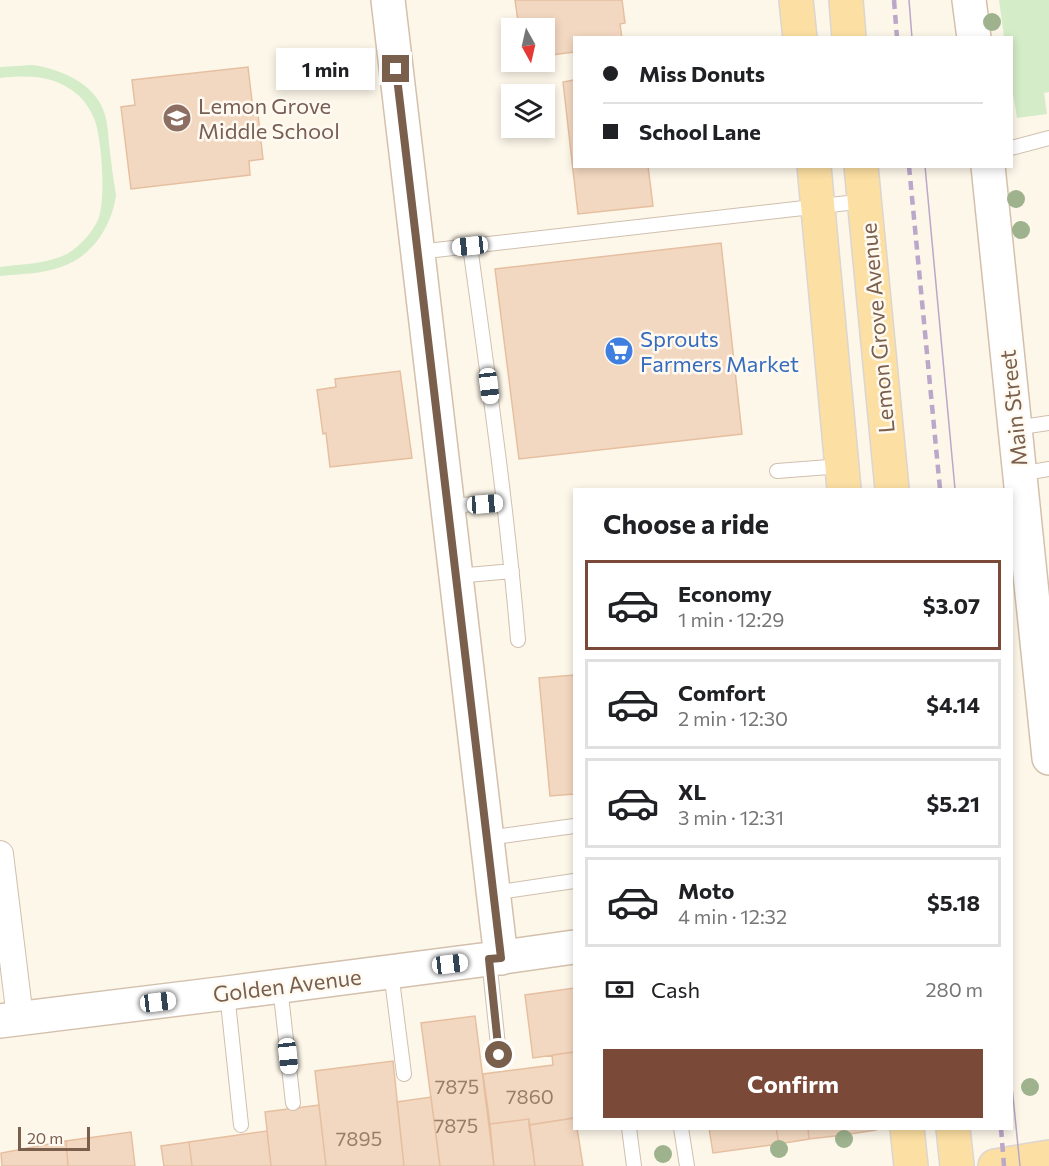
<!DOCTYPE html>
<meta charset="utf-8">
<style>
:root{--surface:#fff;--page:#f2f2f2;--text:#202124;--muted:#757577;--line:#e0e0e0;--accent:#7a4937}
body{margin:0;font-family:Commissioner,sans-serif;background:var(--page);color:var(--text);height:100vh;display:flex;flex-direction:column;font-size:22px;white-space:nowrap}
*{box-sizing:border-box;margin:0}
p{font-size:20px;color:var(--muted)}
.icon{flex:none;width:33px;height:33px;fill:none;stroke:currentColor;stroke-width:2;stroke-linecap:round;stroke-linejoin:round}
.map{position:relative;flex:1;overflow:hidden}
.panel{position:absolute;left:573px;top:488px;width:440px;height:642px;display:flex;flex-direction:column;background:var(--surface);border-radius:0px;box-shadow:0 3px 9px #0003}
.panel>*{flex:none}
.hud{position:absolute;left:573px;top:36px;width:440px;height:132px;border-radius:0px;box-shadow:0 3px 9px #0003;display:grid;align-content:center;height:132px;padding:0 30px;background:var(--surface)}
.needle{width:39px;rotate:172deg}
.fabs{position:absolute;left:501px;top:18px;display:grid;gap:12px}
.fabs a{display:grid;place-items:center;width:54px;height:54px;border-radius:0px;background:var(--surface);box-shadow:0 3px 9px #0003;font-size:30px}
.scale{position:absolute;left:18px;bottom:15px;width:72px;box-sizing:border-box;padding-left:6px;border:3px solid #795f4c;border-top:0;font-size:16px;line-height:21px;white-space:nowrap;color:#795f4c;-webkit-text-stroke:4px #fffaf1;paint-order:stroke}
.end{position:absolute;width:27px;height:27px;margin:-14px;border:8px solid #795f4c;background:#fff;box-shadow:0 0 0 3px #fff}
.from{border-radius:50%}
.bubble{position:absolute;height:42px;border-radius:0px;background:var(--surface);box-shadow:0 3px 9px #0003;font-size:20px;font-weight:700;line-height:42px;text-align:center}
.car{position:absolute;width:18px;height:36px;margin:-18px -9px;border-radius:8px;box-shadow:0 0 4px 2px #0007;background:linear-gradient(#fff 24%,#345 0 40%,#fff 0 76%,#345 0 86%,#fff 0)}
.hud b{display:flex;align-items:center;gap:21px;height:57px;font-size:22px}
.hud b+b{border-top:2px solid var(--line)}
.hud i{width:15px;height:15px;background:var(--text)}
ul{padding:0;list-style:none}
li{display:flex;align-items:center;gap:18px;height:90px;margin:0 12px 9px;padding:0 18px;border:3px solid var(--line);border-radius:0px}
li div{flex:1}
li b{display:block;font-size:22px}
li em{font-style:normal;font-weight:700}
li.active{border-color:var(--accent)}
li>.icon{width:54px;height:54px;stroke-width:1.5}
h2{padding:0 30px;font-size:27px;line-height:72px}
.pay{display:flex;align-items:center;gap:15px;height:66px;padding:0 30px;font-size:22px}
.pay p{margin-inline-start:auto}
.button{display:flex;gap:12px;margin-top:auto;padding:12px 30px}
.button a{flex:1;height:69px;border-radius:0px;background:var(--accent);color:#fff;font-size:24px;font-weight:700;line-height:69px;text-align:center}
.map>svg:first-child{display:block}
.green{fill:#d4ecc7}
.building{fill:#f3d8c1;stroke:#e6bfa1;stroke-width:1.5}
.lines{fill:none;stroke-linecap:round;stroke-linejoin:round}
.lane-casing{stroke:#d0bfae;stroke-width:16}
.street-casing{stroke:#d0bfae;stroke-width:28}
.secondary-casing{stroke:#d3c0ac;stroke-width:36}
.primary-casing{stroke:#dcd5d0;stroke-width:36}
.lane{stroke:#fff;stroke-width:14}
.street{stroke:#fff;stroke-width:26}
.secondary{stroke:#fff;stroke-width:33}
.primary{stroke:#fcdfa2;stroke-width:33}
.tram{stroke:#bba7c9;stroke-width:1.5}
.rail{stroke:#bba7c9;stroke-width:4.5;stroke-dasharray:9 6;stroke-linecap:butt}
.tree{fill:#9db28d}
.route{stroke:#795f4c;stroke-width:8}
.labels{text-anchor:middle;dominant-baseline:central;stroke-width:5;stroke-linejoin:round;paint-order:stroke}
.number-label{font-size:20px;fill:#987d69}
.education-label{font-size:22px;fill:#785e54;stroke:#fffaf1;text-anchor:start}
.street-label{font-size:22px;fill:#795f4c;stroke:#fffaf1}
.shop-label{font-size:22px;fill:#366cbe;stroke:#fffaf1;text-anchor:start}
</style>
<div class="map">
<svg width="1049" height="1166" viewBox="0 0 1049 1166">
<rect width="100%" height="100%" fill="#fdf7ea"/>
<!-- green -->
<path class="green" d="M999,0H1049V92L1044,93L1047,114L1017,118L1011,81V38L1004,37Z
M33,65C58,69 87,80 100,103C107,115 108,130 109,144C111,161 113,178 116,195C112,226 92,257 61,267C42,274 20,274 0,276V267C22,264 47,264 67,254C79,247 92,233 98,220C106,201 102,141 95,121C92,112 85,101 78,95C55,75 28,75 0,78V67Z"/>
<!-- building -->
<path class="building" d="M515,0H622L625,23L620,24L622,38H574V52L544,56V28H519Z
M248,67L253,110H251L252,115L258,114L263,159L249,161L250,175L131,189L121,107L135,105L132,80Z
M574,80V166H648L653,206L578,214L563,82Z
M721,243L742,434L519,459L495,269Z
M400,371L412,458L330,467L326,433L323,434L317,390L336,387L335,379Z
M574,675V794L550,796L539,678Z
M574,988V1052L533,1058L525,995Z
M475,1016L494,1166H440L421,1023Z
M574,1052V1118L529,1125V1119L490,1124L483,1074L553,1065L552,1055Z
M393,1061L404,1166H326L315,1071Z
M431,1097L440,1166H404L397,1102Z
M319,1105L326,1166H271L265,1112Z
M574,1118V1128H577L583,1166H535L529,1125Z
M529,1119L535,1166H494L490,1124Z
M709,1128H776L779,1144L713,1153Z
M776,1128H808L809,1139L779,1144Z
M808,1128H843L844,1135L809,1139Z
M843,1128H876V1130L844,1135Z
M267,1131L271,1166H192L189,1142Z
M131,1132L135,1166H68L66,1141Z
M66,1141L68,1166H2L1,1153Z
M189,1142L192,1166H164L161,1146Z"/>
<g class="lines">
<!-- lane casing -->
<g class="lane-casing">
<path id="lane" d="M1011,148L1049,138
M470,246C488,377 507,508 518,640
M418,252L865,201
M1015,428L1049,423
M777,471L842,466
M1020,474L1049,469
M447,506L504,502
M456,576L512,571
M487,838L574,826
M493,893L574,881
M489,959L499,1055
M391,972L404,1074
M280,986L293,1103
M227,993L241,1125
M629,1128L634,1166
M681,1128L687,1166"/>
</g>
<!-- street casing -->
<g class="street-casing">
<path id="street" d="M0,854L20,1018"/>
</g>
<!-- secondary casing -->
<g class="secondary-casing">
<path id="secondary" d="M388,0L501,958
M969,0L974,38
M988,166L1049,758
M0,1021L227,993L489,959L574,947"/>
</g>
<!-- primary casing -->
<g class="primary-casing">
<path id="primary" d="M796,0L800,38
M846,0L849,38
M814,166L844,489
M861,166L892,489
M907,1128L911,1166
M953,1128L957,1166
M995,1166L1049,1157"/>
</g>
<!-- lane -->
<use href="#lane" class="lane"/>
<!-- street -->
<use href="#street" class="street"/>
<!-- secondary -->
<use href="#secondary" class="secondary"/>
<!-- primary -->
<use href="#primary" class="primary"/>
<!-- tram -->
<path class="tram" d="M909,0L912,38
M925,166L955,489
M1011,1077L1020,1166"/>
<!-- rail -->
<path class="rail" d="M894,0L897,38
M909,166L940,489
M1001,1128L1004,1166"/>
</g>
<!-- trees -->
<g class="tree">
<circle cx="992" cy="22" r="9"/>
<circle cx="1016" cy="199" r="9"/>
<circle cx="1021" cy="230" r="9"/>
<circle cx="1030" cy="1087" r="9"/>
<circle cx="844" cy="1139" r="9"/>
<circle cx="779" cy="1149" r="9"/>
<circle cx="663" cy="1154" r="9"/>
</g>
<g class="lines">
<!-- route -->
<path class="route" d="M396,69L501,958L489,959L499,1055"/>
</g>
<!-- icons -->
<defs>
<g id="school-disc" transform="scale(1.5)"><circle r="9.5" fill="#8d6e63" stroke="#fffaf1"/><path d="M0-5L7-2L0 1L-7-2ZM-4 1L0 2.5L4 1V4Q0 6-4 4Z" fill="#fff"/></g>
<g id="supermarket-disc" transform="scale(1.5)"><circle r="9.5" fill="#3f7fe0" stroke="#fffaf1"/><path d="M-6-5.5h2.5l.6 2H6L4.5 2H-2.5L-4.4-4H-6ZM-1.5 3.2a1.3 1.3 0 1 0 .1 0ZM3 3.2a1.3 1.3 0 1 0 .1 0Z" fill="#fff"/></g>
</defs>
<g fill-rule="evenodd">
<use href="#school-disc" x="177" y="118"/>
<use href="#supermarket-disc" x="619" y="351"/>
</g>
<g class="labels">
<!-- number labels -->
<g class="number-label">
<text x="457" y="1086">7875</text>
<text x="530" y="1096">7860</text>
<text x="456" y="1125">7875</text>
<text x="359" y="1138">7895</text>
</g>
<!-- education labels -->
<g class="education-label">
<text x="198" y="105">Lemon Grove<tspan x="198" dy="25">Middle School</tspan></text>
</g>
<!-- street labels -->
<g class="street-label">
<text transform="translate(877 328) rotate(-95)">Lemon Grove Avenue</text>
<text transform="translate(1013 408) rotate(-96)">Main Street</text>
<text transform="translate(287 985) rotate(-7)">Golden Avenue</text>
</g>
<!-- shop labels -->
<g class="shop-label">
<text x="640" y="338">Sprouts<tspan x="640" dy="25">Farmers Market</tspan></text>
</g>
</g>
</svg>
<div class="fabs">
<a><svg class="needle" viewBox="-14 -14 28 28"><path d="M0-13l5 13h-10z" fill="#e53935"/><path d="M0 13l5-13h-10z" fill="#757577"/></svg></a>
<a><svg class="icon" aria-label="layers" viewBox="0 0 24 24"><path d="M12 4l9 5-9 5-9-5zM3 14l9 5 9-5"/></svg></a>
</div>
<div class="scale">20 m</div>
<i class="end from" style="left:499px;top:1055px"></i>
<i class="end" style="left:396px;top:69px"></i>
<div class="bubble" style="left:276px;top:48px;width:99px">1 min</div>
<i class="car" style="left:470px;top:246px;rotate:264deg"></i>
<i class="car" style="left:489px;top:386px;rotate:173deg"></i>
<i class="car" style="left:485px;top:504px;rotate:86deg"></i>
<i class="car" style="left:450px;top:964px;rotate:83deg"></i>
<i class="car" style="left:158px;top:1002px;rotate:83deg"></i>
<i class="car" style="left:288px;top:1056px;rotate:174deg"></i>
<div class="hud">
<b><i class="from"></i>Miss Donuts</b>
<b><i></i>School Lane</b>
</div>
<section class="panel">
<h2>Choose a ride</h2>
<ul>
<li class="active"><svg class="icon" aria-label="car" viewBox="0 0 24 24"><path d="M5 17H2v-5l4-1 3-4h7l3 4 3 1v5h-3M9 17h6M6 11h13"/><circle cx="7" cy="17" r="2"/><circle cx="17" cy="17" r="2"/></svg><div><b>Economy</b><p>1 min · 12:29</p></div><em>$3.07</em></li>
<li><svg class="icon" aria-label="car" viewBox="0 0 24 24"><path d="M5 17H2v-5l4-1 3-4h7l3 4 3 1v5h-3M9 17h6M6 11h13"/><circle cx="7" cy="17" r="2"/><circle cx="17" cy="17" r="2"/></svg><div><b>Comfort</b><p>2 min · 12:30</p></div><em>$4.14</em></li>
<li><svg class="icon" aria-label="car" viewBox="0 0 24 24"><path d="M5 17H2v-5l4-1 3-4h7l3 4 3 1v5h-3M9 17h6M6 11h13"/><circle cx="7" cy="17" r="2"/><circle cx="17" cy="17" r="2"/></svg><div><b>XL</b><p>3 min · 12:31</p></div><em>$5.21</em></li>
<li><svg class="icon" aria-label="car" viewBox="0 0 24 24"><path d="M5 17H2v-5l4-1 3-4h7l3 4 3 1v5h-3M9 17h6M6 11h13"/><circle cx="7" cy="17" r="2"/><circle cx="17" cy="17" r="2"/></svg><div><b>Moto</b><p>4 min · 12:32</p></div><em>$5.18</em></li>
</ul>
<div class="pay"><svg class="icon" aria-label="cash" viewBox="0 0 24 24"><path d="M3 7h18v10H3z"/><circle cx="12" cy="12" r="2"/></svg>Cash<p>280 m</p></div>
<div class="button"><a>Confirm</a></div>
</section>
</div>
